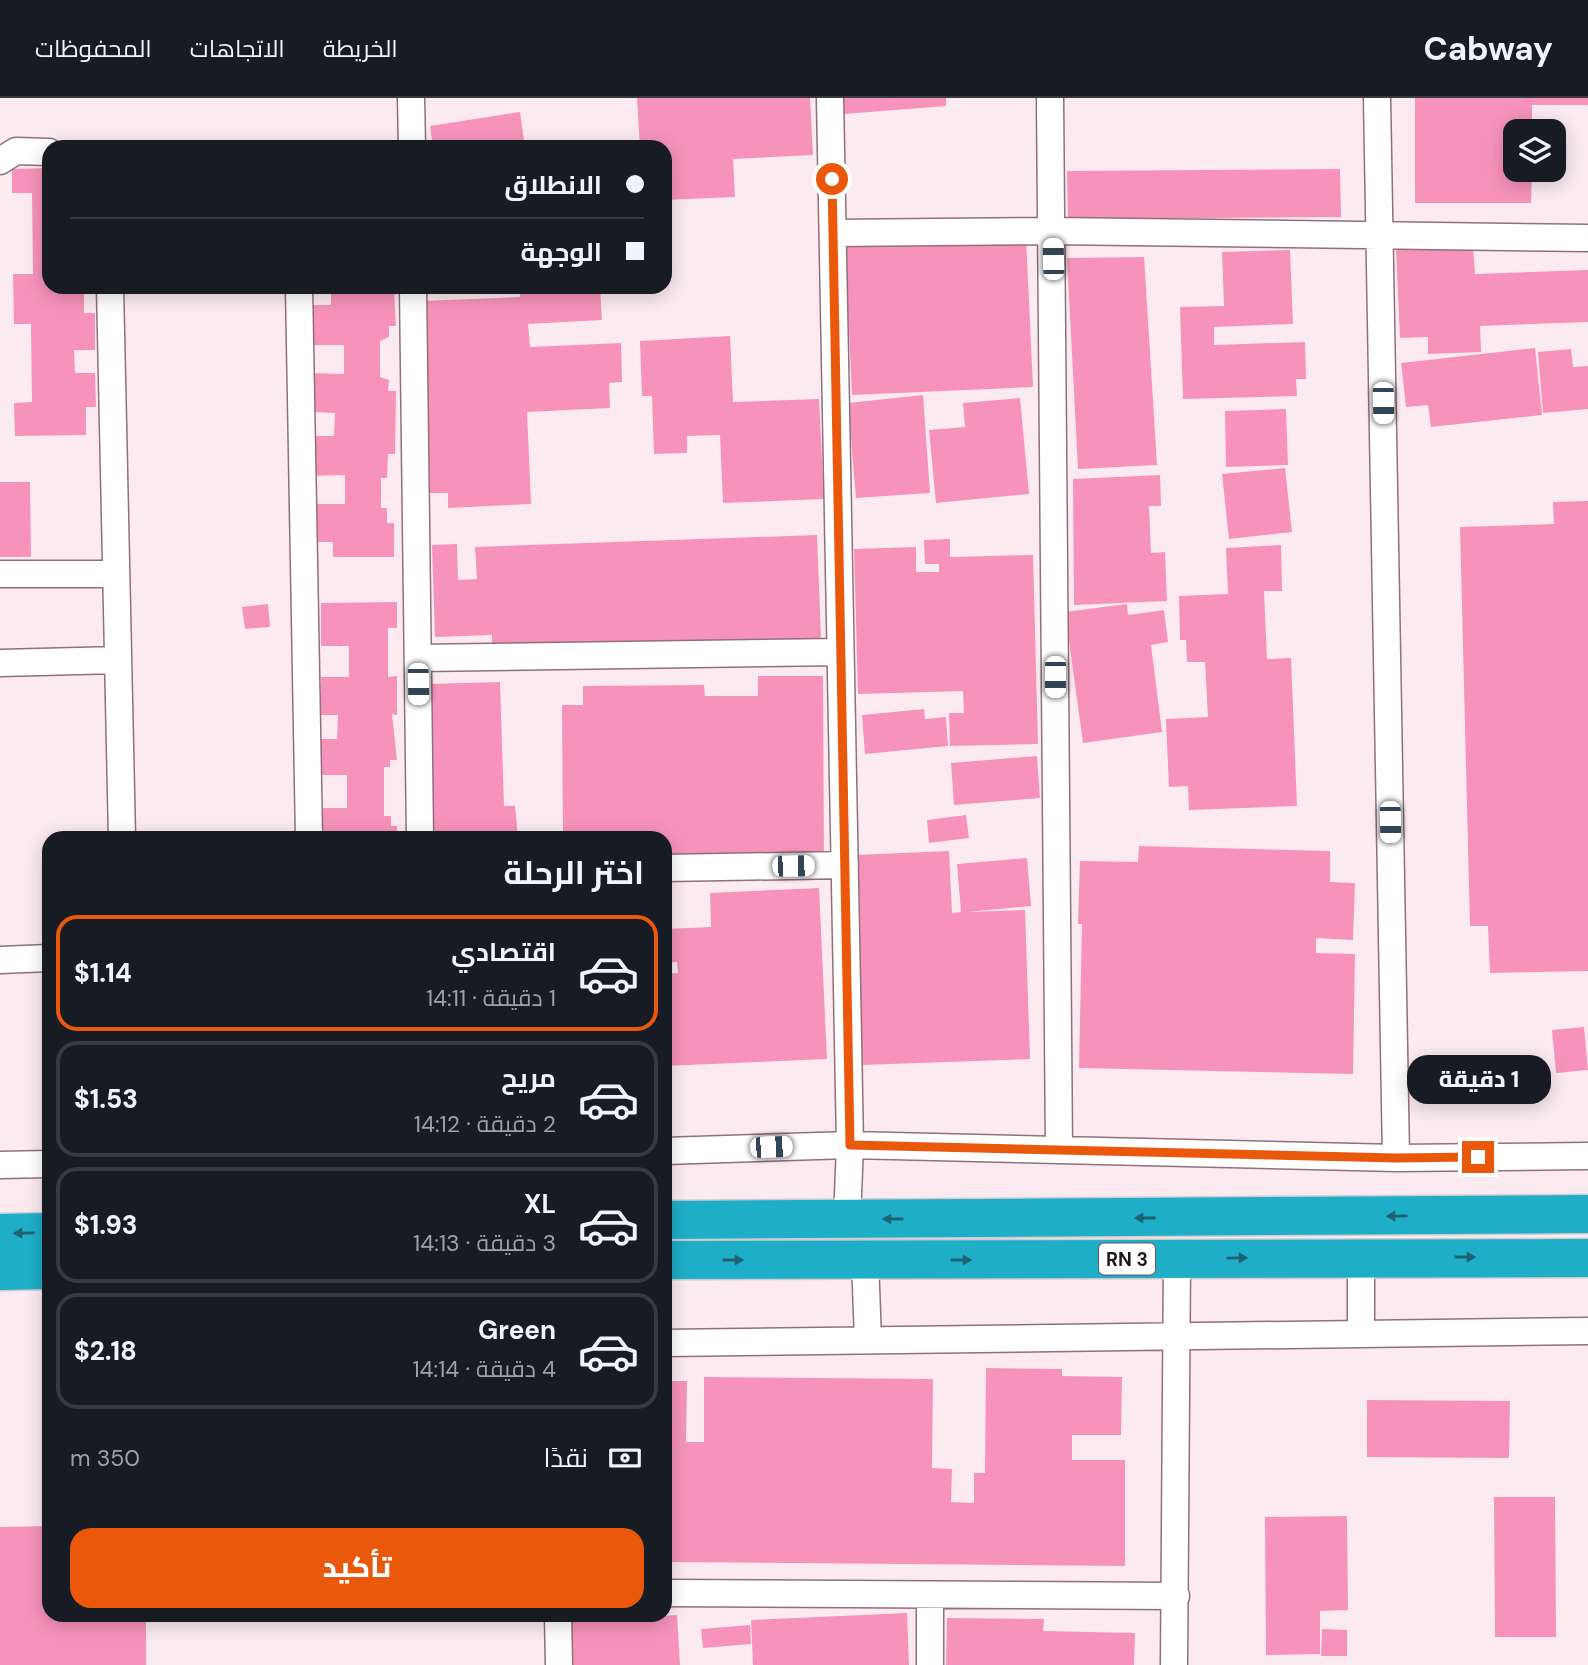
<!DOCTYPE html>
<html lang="ar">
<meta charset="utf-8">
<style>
:root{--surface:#171b24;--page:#242831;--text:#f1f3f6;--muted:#9ea1a6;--line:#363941;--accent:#ea580c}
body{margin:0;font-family:"DM Sans",Cairo,sans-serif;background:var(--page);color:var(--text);direction:rtl;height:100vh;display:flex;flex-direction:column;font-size:26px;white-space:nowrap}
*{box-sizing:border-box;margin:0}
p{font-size:23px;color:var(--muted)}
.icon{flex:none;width:38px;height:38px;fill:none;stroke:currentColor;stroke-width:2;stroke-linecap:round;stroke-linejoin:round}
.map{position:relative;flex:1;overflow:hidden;direction:ltr}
.sheet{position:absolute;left:42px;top:733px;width:630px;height:791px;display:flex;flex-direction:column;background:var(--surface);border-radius:21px;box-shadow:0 4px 18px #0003;direction:rtl}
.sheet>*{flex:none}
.top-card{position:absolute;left:42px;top:42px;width:630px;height:154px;border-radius:21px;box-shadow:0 4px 18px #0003;direction:rtl;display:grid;align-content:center;height:154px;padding:0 28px;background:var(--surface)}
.fabs{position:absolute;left:1503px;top:21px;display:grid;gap:14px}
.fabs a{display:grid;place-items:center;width:63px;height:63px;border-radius:14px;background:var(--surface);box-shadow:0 4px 18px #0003;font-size:35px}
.end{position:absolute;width:32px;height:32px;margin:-16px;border:9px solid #ea580c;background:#fff;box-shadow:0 0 0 4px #fff}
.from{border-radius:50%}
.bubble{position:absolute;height:49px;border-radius:21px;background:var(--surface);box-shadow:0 4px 18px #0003;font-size:23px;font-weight:800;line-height:49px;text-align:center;direction:rtl}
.car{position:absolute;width:21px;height:42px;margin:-21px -10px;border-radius:9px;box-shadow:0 0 5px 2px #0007;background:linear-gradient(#fff 24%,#345 0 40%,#fff 0 76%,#345 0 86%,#fff 0)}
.top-card b{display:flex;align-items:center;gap:24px;height:66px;font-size:26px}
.top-card b+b{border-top:2px solid var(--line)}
.top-card i{width:18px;height:18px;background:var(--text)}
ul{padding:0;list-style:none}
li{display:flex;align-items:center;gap:21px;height:116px;margin:0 14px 10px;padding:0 14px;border:4px solid var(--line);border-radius:21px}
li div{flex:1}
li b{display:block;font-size:26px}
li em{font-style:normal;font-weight:800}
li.current{border-color:var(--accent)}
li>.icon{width:63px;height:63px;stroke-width:1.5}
h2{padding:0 28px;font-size:32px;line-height:84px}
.pay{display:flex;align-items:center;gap:18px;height:77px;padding:0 28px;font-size:26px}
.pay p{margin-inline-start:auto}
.cta{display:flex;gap:14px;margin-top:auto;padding:14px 28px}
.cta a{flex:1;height:80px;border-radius:21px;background:var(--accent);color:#fff;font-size:28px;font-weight:800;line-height:80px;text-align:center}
header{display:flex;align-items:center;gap:42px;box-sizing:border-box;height:98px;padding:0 35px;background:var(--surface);border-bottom:2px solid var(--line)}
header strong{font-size:33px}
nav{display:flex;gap:38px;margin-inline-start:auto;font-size:24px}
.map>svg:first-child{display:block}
.building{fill:#f793ba}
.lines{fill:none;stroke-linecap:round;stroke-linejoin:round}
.street-casing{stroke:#916f7b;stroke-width:29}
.highway-casing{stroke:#cfcccd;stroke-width:41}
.street{stroke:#fff;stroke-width:26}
.highway{stroke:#1eaec8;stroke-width:38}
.oneway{fill:#206272}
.route{stroke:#ea580c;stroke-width:9}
.labels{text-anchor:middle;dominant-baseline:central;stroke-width:7;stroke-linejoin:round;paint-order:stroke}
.shield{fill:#fdfdfd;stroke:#645b5f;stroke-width:2}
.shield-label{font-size:19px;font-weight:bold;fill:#23161b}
</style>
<header>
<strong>Cabway</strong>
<nav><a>الخريطة</a><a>الاتجاهات</a><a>المحفوظات</a></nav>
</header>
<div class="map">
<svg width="1588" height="1567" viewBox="0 0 1588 1567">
<rect width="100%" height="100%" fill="#fbebf0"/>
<!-- building -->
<path class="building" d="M637,0H810L813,57L733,61L735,99L665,102V49H640Z
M843,0H946V8L844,16Z
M1415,0H1588V7H1532V33H1516V72H1532L1531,105H1415Z
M520,14L525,49H433L430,28Z
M49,70V189H84V215H95V252H74L75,275H95L96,309H86V337L15,338L14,305L32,304L31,226H14L13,176H33L32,95H12V71Z
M1340,71L1341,119L1068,121L1067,73Z
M1026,140L1033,289L852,297L845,148Z
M1473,148L1475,176L1588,172V224L1480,228L1481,254L1428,256V239L1400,240L1396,151Z
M1290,152L1293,226L1214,229V247L1305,244L1306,281H1296L1297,298L1183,301L1180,209L1224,208L1222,154Z
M1144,159L1157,367L1078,371L1067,160Z
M331,189H394L396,228H389V239L380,243V279L389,282L388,293H396L395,356H388L387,380H381V410H387V425H394V459H333V444H311V406H345V377L311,378L312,338H334L335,315L312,314V275L344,276V247H312L313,207H331Z
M520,189H600L602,222L528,226L530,249L621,245L622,284L609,285L610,310L527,314L531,406L448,410V395H429L422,203L520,199Z
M730,238L733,304L819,301L824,401L723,405L720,337L687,338V355L654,356L652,298H642L640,243Z
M1535,250L1542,317L1431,329L1428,307L1406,309L1401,265Z
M1571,251L1573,269L1588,268V311L1543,315L1538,254Z
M923,297L930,395L856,400L848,305Z
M1020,300L1029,396L936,405L929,332L965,329L963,305Z
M1286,311L1288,367L1226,369L1225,313Z
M1285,370L1292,434L1229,441L1222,376Z
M1160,377L1161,408H1149L1151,455L1165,454L1167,503L1074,507L1073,381Z
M0,384H30L31,459H0Z
M1588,403V873L1490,875L1488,828H1470L1460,429L1554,426L1553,404Z
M817,437L821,540L492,551V537L435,539L432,447L457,446L458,482L477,481L475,449Z
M950,441V459L1033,457L1038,646L950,648L949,615H964L963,593L858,596L854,451L916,449V474H939V466H925L924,442Z
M1281,447L1282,493H1264L1267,561L1291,560L1297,708L1189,712L1188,688L1169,689L1166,621L1208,619L1205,564H1187L1186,542H1180L1179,498L1228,496L1226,450Z
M397,504V530H388V579L397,578V617L392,616L397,662H390V669H384V718H391V728H397V740H322V710H347V677H322L321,641H337L338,617H321V579H349V548H321V505Z
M268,506L270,529L245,531L242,509Z
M1127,506L1128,517L1164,512L1168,544L1151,547L1162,634L1083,645L1065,514Z
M758,578H823L824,762L665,756V740H563L562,607H583V588L704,587L705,598H758Z
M500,584L504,708H515L518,740H432L428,586Z
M924,611L925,621L946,619L948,648L865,656L862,617Z
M1037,658L1040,700L954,707L951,665Z
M966,717L969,740L929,745L927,722Z
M1139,748L1330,753V784L1355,785L1353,842L1316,840V855L1355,856L1353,976L1079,970L1082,826H1078L1080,763L1138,764Z
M949,753L952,815L961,814L957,766L1027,760L1031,808L967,814L1025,812L1030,961L862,967L855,757Z
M819,790L827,961L665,968V876L678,875L677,864L665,865V831L711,829L710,795Z
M1584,929L1588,972L1556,975L1552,932Z
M986,1270L1062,1271V1278L1122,1279L1121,1337H1072V1362H1125V1468L665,1464V1283H687L686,1344H704V1279L933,1281L932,1370L952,1371L951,1404L974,1405V1375H985Z
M1367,1302L1510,1303L1509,1360L1367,1359Z
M1494,1399H1555L1556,1539H1495Z
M1347,1418L1348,1512L1320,1513V1556L1266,1557L1265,1419Z
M49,1428V1517H146V1567H0V1429Z
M907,1515L909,1567H753L751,1522Z
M677,1517L680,1567H572L569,1523Z
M947,1520L1044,1521L1043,1533L1135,1535L1134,1567H946Z
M750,1527L751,1546L703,1550L701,1531Z
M1322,1531L1347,1532V1558H1321Z"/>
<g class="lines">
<!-- street casing -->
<g class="street-casing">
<path id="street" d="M411,0L412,49
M830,0L850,1047L847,1121
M1050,0L1059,1052
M1377,0L1396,1060
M0,63L16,53L49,54
M833,135L1052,133L1588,140
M110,189L122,740
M299,189L309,740
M413,189L420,740
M0,476H116
M418,560L840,554
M0,565L118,562
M665,770L845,767
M0,862L49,860
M665,1053L850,1047L1396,1060L1588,1058
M0,1067L49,1066
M865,1162L868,1242
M1361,1235V1159
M665,1245L1588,1233
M665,1495L1176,1498
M558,1517L559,1567
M930,1567V1497
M1174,1567L1177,1161"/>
</g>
<!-- highway casing -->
<g class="highway-casing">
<path id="highway" d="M665,1122L1588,1116
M0,1135L49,1134
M665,1162L1588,1160
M0,1173L49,1172"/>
</g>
<!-- street -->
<use href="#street" class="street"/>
<!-- highway -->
<use href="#highway" class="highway"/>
</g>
<!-- one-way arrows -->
<defs><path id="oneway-solid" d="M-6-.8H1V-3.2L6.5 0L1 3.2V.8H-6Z" transform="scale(1.75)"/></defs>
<g class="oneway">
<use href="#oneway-solid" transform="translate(1397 1118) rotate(179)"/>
<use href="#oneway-solid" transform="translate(1145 1120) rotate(180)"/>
<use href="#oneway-solid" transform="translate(893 1121) rotate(180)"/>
<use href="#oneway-solid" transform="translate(24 1135) rotate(179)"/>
<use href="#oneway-solid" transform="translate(1465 1159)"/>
<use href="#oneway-solid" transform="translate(1237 1160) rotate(-1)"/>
<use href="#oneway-solid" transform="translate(733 1162)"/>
<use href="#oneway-solid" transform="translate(961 1162)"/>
</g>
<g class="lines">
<!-- route -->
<path class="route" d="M832,81L850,1047L1396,1060L1478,1059"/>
</g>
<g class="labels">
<!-- shield labels -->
<rect class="shield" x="1099" y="1145.5" width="56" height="31" rx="5"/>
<g class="shield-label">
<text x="1127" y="1161">RN 3</text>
</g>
</g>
</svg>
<div class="fabs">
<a><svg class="icon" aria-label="layers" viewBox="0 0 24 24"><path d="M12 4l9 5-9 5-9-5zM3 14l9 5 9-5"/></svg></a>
</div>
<i class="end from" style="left:832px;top:81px"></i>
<i class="end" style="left:1478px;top:1059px"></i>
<div class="bubble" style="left:1407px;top:957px;width:144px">1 دقيقة</div>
<i class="car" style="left:1053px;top:161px;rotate:359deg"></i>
<i class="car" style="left:1383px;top:305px;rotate:179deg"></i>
<i class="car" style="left:1055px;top:579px;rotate:180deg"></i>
<i class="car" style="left:418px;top:586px;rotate:179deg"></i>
<i class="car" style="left:1390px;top:724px;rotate:179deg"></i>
<i class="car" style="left:793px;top:768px;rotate:89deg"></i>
<i class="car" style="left:771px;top:1049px;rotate:88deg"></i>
<div class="top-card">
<b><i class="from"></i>الانطلاق</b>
<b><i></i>الوجهة</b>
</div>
<section class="sheet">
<h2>اختر الرحلة</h2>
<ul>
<li class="current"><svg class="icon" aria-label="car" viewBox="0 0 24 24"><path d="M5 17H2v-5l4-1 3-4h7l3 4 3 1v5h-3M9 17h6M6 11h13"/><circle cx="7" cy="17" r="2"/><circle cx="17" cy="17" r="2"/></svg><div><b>اقتصادي</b><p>1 دقيقة · 14:11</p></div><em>$1.14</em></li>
<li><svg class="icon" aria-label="car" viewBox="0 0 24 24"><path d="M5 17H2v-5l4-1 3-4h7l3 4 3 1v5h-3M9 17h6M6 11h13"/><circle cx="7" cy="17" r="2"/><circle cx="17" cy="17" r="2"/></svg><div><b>مريح</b><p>2 دقيقة · 14:12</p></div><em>$1.53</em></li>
<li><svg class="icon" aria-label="car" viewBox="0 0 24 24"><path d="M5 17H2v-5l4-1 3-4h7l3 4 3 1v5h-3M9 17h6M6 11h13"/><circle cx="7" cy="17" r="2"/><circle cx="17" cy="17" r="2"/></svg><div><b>XL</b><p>3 دقيقة · 14:13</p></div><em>$1.93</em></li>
<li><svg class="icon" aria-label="car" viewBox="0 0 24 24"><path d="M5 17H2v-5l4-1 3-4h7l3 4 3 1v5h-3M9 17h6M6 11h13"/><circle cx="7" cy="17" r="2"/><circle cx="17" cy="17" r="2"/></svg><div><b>Green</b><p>4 دقيقة · 14:14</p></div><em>$2.18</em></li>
</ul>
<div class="pay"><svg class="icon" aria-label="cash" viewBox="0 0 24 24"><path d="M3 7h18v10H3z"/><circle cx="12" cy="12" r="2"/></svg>نقدًا<p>350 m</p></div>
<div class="cta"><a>تأكيد</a></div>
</section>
</div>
